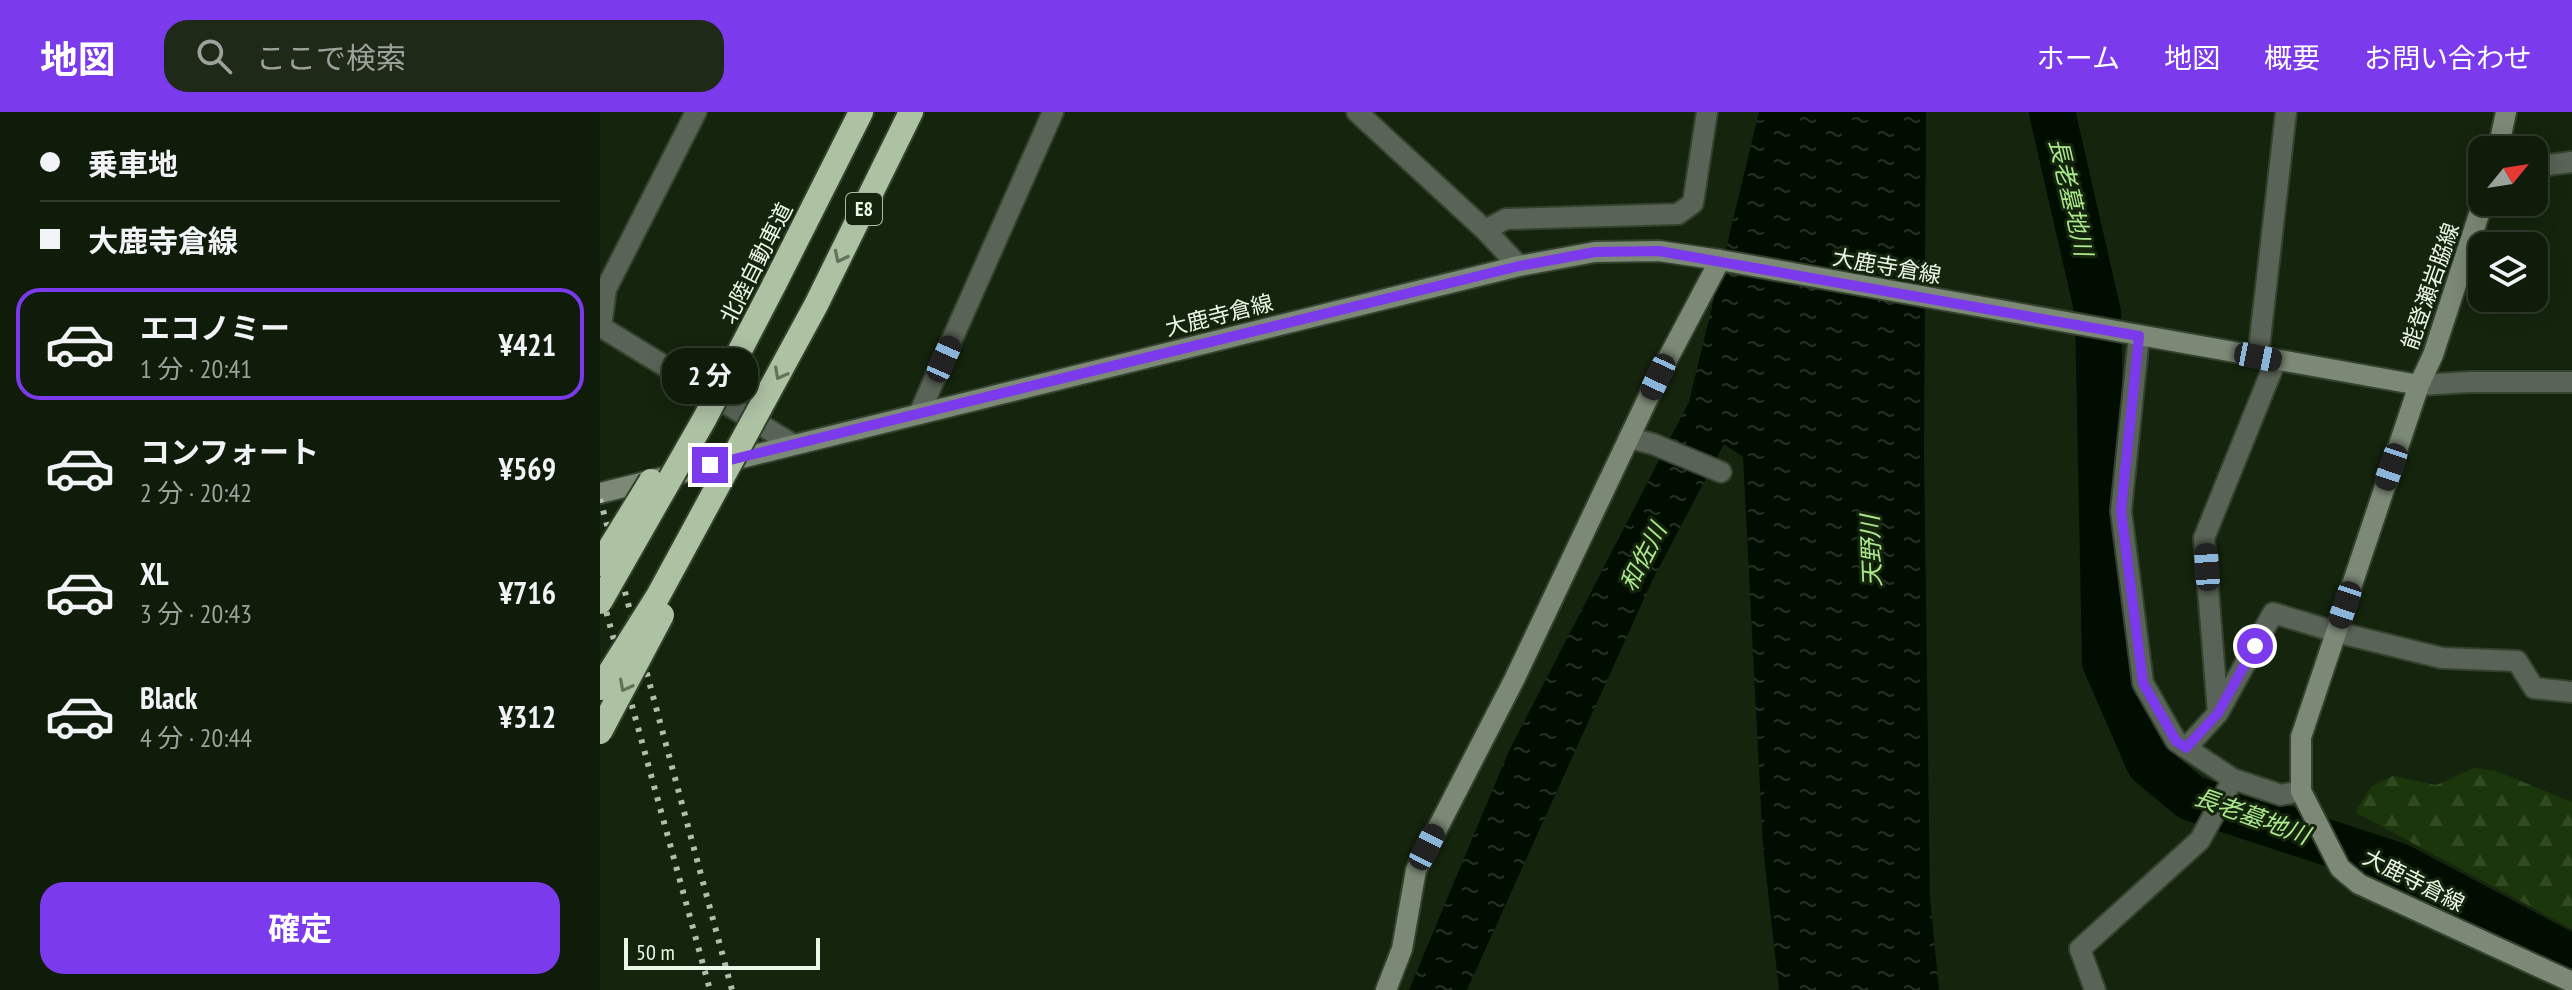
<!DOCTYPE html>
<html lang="ja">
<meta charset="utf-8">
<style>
:root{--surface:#101c0a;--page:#1e2918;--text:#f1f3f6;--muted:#9ca19c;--line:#303a2b;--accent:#7c3aed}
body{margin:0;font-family:"PT Sans Narrow","Noto Sans JP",sans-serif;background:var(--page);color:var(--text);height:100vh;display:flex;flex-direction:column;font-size:30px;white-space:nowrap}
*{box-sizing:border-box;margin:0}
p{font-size:26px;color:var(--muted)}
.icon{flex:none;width:44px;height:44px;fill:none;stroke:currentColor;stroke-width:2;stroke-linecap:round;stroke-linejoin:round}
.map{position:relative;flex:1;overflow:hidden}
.details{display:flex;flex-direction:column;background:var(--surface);width:600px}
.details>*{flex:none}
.guide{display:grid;align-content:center;height:176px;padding:0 40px;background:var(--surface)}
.needle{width:52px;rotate:60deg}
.buttons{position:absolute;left:1868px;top:24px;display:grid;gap:16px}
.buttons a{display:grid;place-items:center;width:80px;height:80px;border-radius:16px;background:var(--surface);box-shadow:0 4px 20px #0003,0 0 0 2px var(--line);font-size:40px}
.scale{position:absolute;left:24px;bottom:20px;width:196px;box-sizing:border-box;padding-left:8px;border:4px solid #ecf7e7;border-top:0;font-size:22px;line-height:28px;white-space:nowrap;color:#ecf7e7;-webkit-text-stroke:6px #15250d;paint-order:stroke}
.end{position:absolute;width:36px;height:36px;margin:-18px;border:10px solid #7c3aed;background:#fff;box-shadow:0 0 0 4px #fff}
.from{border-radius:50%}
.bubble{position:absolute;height:56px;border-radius:24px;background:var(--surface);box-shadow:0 4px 20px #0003,0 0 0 2px var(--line);font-size:26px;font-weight:700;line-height:56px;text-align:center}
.car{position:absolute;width:24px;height:48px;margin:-24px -12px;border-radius:10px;box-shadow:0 0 6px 2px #0007;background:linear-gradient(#222 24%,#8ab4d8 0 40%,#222 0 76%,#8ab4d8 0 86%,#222 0)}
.guide b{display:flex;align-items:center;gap:28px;height:76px;font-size:30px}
.guide b+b{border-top:2px solid var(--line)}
.guide i{width:20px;height:20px;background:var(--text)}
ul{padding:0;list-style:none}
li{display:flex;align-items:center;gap:24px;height:112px;margin:0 16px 12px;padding:0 24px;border:4px solid transparent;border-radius:24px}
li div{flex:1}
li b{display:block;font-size:30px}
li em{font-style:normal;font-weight:700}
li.selected{border-color:var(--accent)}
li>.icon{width:72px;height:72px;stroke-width:1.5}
.action{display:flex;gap:16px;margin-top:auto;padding:16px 40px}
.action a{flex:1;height:92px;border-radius:24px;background:var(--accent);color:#fff;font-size:32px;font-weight:700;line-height:92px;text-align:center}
header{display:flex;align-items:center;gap:48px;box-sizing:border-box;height:112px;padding:0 40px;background:var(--accent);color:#fff}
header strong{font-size:38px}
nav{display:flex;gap:44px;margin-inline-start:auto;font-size:28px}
.search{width:560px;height:72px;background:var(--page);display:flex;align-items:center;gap:20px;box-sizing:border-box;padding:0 28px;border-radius:24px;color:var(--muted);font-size:30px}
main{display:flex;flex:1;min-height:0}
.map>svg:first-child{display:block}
.forest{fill:url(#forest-firs)}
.water{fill:url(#water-ripples)}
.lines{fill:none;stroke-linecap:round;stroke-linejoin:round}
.river{stroke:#000d00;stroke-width:46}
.street-casing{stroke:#33422c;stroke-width:24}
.secondary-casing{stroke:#33422c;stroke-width:24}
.highway-casing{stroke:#33422c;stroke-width:28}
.street{stroke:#5a6357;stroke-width:20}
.secondary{stroke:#7c8976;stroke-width:20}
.highway{stroke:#adc1a3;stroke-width:24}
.rail{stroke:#b1beab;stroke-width:6;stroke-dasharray:4 8;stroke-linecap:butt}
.highway-bridge-casing{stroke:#33422c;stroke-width:28;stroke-linecap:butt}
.highway-bridge{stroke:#adc1a3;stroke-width:24}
.oneway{stroke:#617358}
.route{stroke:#7c3aed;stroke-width:10}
.labels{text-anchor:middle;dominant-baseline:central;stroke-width:6;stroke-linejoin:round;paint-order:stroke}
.shield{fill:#15250d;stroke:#acb8a6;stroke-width:2}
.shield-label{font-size:20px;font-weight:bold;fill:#ecf7e7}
.street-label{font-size:22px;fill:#ecf7e7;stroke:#15250d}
.water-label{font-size:24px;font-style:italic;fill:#abe88c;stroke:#15250d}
</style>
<header>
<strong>地図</strong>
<div class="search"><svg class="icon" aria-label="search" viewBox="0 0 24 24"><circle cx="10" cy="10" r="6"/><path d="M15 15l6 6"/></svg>ここで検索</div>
<nav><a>ホーム</a><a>地図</a><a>概要</a><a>お問い合わせ</a></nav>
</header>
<main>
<section class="details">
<div class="guide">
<b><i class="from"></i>乗車地</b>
<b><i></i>大鹿寺倉線</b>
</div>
<ul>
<li class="selected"><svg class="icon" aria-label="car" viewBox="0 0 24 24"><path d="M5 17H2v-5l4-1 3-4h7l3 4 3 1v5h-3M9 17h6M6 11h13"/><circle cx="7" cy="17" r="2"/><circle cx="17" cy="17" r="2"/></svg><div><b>エコノミー</b><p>1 分 · 20:41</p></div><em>¥421</em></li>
<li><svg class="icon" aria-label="car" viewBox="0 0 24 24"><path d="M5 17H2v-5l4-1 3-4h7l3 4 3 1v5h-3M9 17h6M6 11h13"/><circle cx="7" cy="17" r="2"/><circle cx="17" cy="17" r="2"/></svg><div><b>コンフォート</b><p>2 分 · 20:42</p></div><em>¥569</em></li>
<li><svg class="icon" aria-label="car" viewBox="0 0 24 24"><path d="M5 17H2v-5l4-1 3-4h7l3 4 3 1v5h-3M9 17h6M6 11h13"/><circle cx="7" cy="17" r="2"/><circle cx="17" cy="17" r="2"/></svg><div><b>XL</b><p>3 分 · 20:43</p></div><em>¥716</em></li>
<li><svg class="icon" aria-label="car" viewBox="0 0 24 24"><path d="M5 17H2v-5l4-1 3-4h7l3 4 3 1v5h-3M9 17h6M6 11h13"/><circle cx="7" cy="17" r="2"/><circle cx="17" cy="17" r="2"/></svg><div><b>Black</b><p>4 分 · 20:44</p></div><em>¥312</em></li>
</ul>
<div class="action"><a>確定</a></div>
</section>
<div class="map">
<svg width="1972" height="878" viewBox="0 0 1972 878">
<defs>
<pattern id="forest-firs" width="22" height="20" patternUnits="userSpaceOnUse" patternTransform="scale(2)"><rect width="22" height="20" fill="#1b360a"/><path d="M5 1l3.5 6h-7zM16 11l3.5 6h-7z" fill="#314a22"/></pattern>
<pattern id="water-ripples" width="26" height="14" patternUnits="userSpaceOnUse" patternTransform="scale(2)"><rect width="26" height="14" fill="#000d00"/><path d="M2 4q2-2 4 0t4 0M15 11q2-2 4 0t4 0" fill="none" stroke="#253125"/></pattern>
</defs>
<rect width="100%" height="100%" fill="#15250d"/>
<!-- forest -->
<path class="forest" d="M1874,656L1896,659L1972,690V817L1755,700L1772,674L1793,664L1836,673Z"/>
<!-- water -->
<path class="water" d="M1159,0H1326L1324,341L1330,786L1339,878H1179L1163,735L1143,345L1124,332L1052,469L867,878H809L908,641L1089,290Z"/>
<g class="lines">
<!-- river -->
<path class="river" d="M1452,0L1498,201L1505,550L1549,651L1591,686L1799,754L1972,846"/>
<!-- street casing -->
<g class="street-casing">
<path id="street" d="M96,0L6,177L1,215L192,332
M757,0L885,118L919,154
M1934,55L1972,50
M885,118L906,107L1078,102L1093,91L1107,0
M1539,224L1521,399L1543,571L1576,629L1586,636L1633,667L1681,683L1701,679
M1658,245L1686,0
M1819,273L1870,270H1972
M319,302L453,0
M1029,326L1053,332L1121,360
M1618,601L1673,501L1736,520L1842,546L1917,549L1934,576L1972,580
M1586,636L1618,601L1604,426L1676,248
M1495,878L1480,837L1600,728L1633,667"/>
</g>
<!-- secondary casing -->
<g class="secondary-casing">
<path id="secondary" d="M1898,38L1906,0
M1819,273L1833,243L1883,90
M0,381L919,154L995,140L1059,139L1120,148L1819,273L1701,625V679L1740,756L1759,772L1972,870
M786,878L802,837L816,758L914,568L1058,265L1120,148"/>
</g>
<!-- highway casing -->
<g class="highway-casing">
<path id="highway" d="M174,173L261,0
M216,193L311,0"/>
</g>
<!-- street -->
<use href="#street" class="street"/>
<!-- secondary -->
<use href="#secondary" class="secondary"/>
<!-- highway -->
<use href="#highway" class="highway"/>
<!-- rail -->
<path class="rail" d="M0,387L132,878
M0,477L110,878"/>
<!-- highway-bridge casing -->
<g class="highway-bridge-casing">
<path id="highway-bridge" d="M0,452L51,369
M0,490L105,306L174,173
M0,576L58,484L216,193
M0,620L62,503"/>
</g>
<!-- highway-bridge -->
<use href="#highway-bridge" class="highway-bridge"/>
</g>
<!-- one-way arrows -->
<defs><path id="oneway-chevron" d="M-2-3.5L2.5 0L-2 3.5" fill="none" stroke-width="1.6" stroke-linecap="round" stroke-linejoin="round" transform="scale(2)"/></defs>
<g class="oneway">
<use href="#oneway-chevron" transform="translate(240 145) rotate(116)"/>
<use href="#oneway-chevron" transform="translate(180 262) rotate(118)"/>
<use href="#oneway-chevron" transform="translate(25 574) rotate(118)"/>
</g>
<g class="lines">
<!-- route -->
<path class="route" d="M110,353L919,154L995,140L1059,139L1539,224L1521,399L1543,571L1576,629L1586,636L1618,601L1655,534"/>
</g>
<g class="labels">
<!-- shield labels -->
<rect class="shield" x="246" y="81" width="36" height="32" rx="6"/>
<g class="shield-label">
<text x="264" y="97">E8</text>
</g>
<!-- street labels -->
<g class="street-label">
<text transform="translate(156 151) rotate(-63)">北陸自動車道</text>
<text transform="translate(1287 154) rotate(10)">大鹿寺倉線</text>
<text transform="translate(1830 174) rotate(-71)">能登瀬岩脇線</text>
<text transform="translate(619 203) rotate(-14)">大鹿寺倉線</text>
<text transform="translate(1814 768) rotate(27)">大鹿寺倉線</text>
</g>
<!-- water labels -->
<g class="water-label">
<text transform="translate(1471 85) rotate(77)">長老墓地川</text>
<text transform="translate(1271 439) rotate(-92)">天野川</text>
<text transform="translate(1043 445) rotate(-63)">和佐川</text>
<text transform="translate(1652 704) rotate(20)">長老墓地川</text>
</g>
</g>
</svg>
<div class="buttons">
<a><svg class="needle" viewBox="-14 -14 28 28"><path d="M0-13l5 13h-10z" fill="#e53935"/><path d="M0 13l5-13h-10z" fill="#9ca19c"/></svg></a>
<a><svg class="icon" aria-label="layers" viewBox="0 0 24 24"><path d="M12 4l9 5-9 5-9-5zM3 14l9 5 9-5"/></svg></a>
</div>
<div class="scale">50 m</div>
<i class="end from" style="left:1655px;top:534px"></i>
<i class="end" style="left:110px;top:353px"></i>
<div class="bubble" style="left:62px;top:236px;width:96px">2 分</div>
<i class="car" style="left:1658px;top:245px;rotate:101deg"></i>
<i class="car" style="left:344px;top:247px;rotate:24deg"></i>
<i class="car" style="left:1058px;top:265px;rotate:205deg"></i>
<i class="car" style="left:1791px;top:355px;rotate:199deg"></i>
<i class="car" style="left:1607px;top:455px;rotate:356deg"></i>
<i class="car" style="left:1745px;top:493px;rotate:199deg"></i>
<i class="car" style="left:827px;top:735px;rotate:27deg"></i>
</div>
</main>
